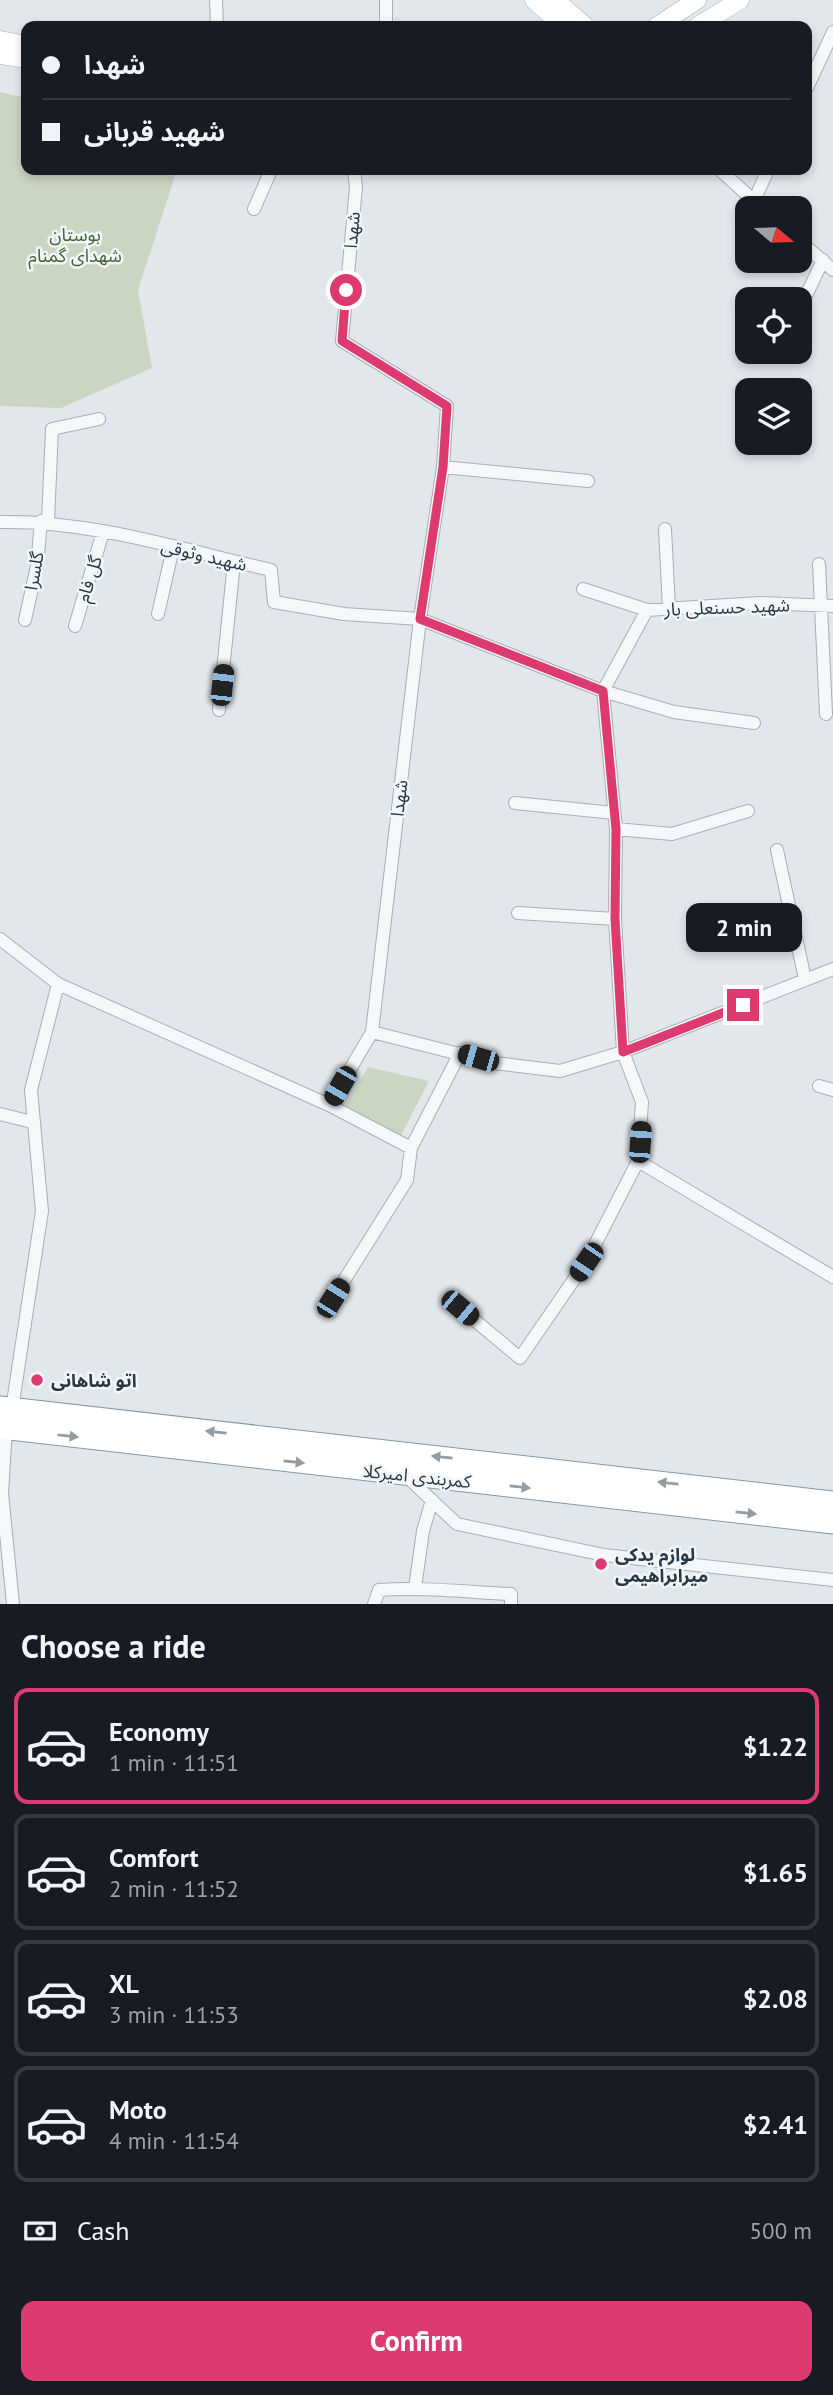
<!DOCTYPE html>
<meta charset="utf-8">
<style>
:root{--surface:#171b24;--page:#242831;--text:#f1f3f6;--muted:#9ea1a6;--line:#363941;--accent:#dd3b6f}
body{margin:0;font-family:"PT Sans","Noto Sans Arabic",sans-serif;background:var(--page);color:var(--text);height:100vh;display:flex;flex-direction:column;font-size:26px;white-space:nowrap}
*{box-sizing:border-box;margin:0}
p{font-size:23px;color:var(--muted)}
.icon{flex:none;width:38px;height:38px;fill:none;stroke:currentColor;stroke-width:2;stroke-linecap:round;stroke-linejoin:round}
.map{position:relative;height:1604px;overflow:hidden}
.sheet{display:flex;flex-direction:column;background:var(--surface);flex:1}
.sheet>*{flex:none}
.banner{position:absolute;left:21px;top:21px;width:791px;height:154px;border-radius:14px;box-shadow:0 4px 10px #0003;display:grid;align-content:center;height:154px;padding:0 21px;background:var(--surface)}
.needle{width:46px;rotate:109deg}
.tools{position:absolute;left:735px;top:196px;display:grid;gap:14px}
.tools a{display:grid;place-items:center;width:77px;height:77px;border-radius:14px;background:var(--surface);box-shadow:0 4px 10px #0003;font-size:35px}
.end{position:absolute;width:32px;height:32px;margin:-16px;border:9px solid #dd3b6f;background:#fff;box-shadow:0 0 0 4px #fff}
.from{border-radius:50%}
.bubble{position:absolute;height:49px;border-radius:14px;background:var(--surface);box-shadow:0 4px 10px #0003;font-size:23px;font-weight:700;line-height:49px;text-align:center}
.car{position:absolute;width:21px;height:42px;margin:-21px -10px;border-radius:9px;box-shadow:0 0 5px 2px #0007;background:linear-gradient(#222 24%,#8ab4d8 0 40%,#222 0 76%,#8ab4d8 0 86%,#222 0)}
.banner b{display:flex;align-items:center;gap:24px;height:66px;font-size:26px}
.banner b+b{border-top:2px solid var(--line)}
.banner i{width:18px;height:18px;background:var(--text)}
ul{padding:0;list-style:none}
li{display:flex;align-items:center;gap:21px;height:116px;margin:0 14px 10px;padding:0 7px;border:4px solid var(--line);border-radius:14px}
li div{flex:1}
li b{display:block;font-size:26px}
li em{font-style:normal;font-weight:700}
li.current{border-color:var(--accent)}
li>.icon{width:63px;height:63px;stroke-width:1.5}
h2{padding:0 21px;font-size:32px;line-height:84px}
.pay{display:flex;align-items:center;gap:18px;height:77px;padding:0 21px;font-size:26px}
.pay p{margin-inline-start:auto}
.button{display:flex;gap:14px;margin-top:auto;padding:14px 21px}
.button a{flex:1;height:80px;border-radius:14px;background:var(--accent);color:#fff;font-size:28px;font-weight:700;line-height:80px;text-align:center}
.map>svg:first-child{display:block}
.green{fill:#cbd6c2}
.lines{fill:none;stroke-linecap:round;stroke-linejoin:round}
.street-casing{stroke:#a6afb7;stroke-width:14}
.secondary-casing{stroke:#a6afb7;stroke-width:19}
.highway-casing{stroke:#8797a4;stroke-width:23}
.street{stroke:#f5f7f9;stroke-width:12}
.secondary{stroke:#fff;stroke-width:18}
.highway{stroke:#fff;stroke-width:21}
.oneway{fill:#949ca2}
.route{stroke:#dd3b6f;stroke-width:9}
.poi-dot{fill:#dd3b6f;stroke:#f2f6f9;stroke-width:2.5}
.labels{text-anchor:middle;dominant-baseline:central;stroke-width:5;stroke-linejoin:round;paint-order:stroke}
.street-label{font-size:18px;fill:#283845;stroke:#f2f6f9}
.park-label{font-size:18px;fill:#446333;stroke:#f2f6f9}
.poi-label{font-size:18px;font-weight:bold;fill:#283845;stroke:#f2f6f9;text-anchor:start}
</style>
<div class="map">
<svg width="833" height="1604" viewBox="0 0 833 1604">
<rect width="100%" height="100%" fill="#e2e7ec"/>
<!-- green -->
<path class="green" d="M0,92L26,98V170H177L138,290L152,368L61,408L0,406Z
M368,1067L429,1081L396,1145L342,1112Z"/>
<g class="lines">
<!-- street casing -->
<g class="street-casing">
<path id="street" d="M216,0L217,26
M386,26V0
M807,88L833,32
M720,170L762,208
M754,201L768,170
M254,209L271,170
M800,241L833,270
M800,308L823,260
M443,467L588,481
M0,522C91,520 183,550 271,570L274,602L344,614L420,619L603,691L616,829L615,919L623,1052L642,1102L638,1161L833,1277
M48,522L52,429L99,419
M665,529L669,609
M819,564L826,714
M583,589L647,610L760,603L833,606
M647,610L603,691L674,712L754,723
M158,614L173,548
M25,620L37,566L41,521
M75,626L103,532
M219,710L234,562
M515,803L614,813
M616,829L672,834L748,811
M777,850L805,979
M518,913L615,919
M0,939L58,984L329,1105L372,1032L420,619L443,467L447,406L342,341L356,187L354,170
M372,1032L495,1063L560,1071L623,1052L833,969
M819,1086L833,1090
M329,1105L411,1148L407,1180L333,1298
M0,1114L32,1122
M411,1148L460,1053
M460,1308L520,1358L586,1262L638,1161
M12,1409L42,1211L31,1090L58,984
M6,1429L2,1493L13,1604
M404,1474L457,1524L604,1555L833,1580
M415,1588L423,1531L432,1500
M374,1604L379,1590C423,1587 467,1592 511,1594V1604"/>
</g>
<!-- secondary casing -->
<g class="secondary-casing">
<path id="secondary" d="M534,0L563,26
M555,0L585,26
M657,26L697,0
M698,26L740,0
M0,40L26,45
M0,55L26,59"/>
</g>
<!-- highway casing -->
<g class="highway-casing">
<path id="highway" d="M0,1407L833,1502
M0,1428L833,1523"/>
</g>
<!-- street -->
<use href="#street" class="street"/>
<!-- secondary -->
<use href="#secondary" class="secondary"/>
<!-- highway -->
<use href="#highway" class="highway"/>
</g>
<!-- one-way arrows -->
<defs><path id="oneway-solid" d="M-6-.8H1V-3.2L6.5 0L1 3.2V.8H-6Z" transform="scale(1.75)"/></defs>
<g class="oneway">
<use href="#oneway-solid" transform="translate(216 1432) rotate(-174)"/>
<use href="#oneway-solid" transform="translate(68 1436) rotate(6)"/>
<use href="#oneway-solid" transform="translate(442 1457) rotate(-174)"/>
<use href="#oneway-solid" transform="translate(294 1462) rotate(6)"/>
<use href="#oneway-solid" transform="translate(668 1483) rotate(-174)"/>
<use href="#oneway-solid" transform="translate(520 1487) rotate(6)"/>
<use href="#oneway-solid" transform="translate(746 1513) rotate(6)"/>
</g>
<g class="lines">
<!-- route -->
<path class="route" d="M346,290L342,341L447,406L443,467L420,619L603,691L616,829L615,919L623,1052L743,1005"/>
</g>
<!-- markers -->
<g class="poi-dot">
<circle cx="37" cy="1380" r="7"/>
<circle cx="601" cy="1564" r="7"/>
</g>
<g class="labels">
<!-- street labels -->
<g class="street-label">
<text transform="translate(352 230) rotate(-85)">شهدا</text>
<text transform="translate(204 555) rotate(13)">شهید وثوقی</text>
<text transform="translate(34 571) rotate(-80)">گلسرا</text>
<text transform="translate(89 579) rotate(-73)">گل فام</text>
<text transform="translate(727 607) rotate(-2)">شهید حسنعلی بار</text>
<text transform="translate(399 798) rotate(-83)">شهدا</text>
<text transform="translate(417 1476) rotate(6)">کمربندی امیرکلا</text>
</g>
<!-- park labels -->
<g class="park-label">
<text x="75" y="234">بوستان<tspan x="75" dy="21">شهدای گمنام</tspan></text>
</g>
<!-- poi labels -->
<g class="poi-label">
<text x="51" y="1380">اتو شاهانی</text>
<text x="615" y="1554">لوازم یدکی<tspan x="615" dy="21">میرابراهیمی</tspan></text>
</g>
</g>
</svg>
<div class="tools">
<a><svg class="needle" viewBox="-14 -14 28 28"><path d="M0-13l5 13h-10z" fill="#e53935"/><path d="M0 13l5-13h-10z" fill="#9ea1a6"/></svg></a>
<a><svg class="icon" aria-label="locate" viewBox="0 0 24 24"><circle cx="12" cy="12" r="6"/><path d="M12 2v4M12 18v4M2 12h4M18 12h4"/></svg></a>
<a><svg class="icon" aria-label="layers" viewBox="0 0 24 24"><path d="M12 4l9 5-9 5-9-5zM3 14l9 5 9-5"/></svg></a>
</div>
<i class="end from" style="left:346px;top:290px"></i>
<i class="end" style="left:743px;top:1005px"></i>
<div class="bubble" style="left:686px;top:903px;width:116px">2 min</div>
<i class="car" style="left:222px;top:685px;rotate:6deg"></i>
<i class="car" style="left:478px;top:1058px;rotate:286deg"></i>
<i class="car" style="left:340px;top:1086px;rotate:210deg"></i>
<i class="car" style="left:640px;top:1142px;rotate:4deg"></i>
<i class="car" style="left:586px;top:1262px;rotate:214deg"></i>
<i class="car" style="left:333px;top:1298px;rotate:32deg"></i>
<i class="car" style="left:460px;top:1308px;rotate:130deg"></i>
<div class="banner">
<b><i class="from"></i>شهدا</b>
<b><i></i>شهید قربانی</b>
</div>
</div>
<section class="sheet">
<h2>Choose a ride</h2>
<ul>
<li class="current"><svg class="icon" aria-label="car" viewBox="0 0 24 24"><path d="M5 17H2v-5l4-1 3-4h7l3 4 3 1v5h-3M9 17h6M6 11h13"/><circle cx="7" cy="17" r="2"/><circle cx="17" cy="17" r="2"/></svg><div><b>Economy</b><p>1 min · 11:51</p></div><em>$1.22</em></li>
<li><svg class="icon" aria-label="car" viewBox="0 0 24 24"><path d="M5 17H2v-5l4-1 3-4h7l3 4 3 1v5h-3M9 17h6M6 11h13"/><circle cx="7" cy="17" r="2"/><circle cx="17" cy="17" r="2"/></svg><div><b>Comfort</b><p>2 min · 11:52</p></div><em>$1.65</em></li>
<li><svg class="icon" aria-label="car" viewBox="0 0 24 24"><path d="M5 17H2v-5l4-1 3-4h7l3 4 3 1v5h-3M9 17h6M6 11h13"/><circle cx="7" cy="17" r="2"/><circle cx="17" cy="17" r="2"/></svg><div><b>XL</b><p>3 min · 11:53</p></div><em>$2.08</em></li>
<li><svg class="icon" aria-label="car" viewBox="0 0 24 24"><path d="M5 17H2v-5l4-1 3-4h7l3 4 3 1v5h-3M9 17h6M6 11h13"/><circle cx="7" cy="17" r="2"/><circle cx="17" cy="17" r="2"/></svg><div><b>Moto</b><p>4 min · 11:54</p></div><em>$2.41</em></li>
</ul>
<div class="pay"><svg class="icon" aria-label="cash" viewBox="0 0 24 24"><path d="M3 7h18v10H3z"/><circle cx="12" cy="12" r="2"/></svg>Cash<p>500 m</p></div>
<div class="button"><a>Confirm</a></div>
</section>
